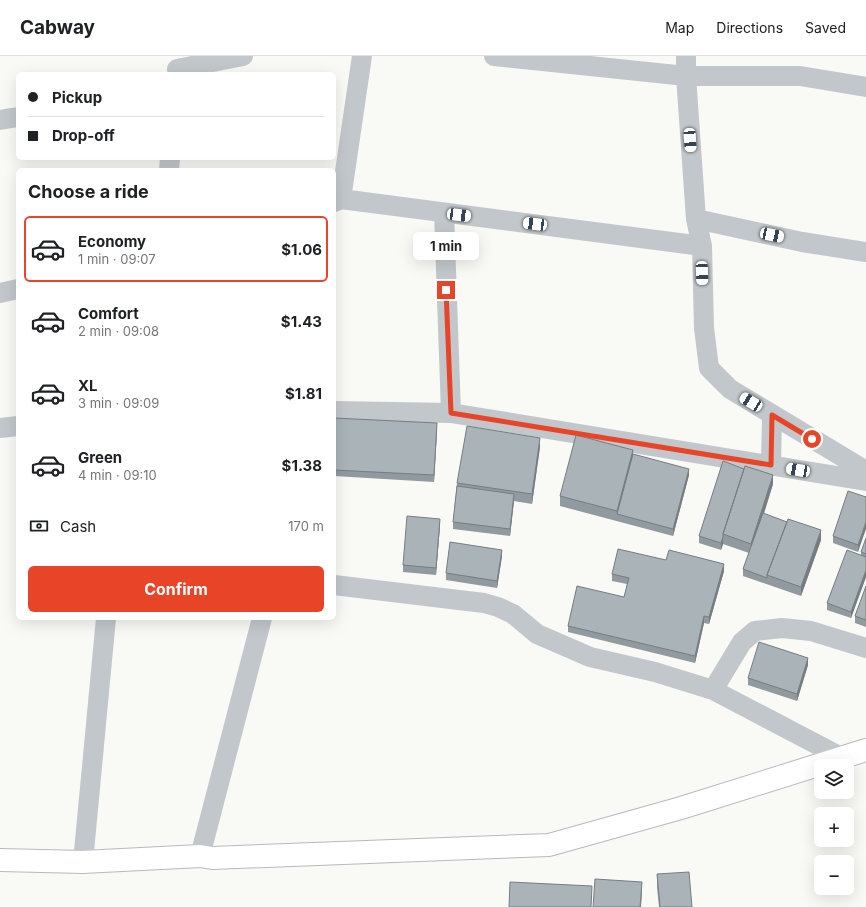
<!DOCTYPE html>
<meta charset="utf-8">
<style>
:root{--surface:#fff;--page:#f2f2f2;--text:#202124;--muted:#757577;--line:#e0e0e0;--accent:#e74428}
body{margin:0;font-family:Inter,sans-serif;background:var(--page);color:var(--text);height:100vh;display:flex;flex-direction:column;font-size:15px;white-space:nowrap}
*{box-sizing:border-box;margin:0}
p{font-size:13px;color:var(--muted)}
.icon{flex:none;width:22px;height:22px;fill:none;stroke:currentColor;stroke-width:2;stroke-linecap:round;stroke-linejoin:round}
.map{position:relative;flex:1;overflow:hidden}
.panel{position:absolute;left:16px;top:112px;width:320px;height:452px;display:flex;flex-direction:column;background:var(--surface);border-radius:6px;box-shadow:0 4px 16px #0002}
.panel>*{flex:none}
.guide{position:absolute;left:16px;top:16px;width:320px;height:88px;border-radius:6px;box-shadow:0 4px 16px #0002;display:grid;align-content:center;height:88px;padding:0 12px;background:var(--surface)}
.fabs{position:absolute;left:814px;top:703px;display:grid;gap:8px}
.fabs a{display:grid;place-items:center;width:40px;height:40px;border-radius:6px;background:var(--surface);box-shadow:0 4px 16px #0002;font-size:20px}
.end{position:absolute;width:18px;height:18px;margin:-9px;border:5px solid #e74428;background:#fff;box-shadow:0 0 0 2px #fff}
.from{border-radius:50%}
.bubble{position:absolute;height:28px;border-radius:6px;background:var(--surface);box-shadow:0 4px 16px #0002;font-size:13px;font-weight:700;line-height:28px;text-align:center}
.car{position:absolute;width:12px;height:24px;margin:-12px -6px;border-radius:5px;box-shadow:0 0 3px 1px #0007;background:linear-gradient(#fff 24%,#345 0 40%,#fff 0 76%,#345 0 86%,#fff 0)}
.guide b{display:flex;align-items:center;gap:14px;height:38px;font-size:15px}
.guide b+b{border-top:1px solid var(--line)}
.guide i{width:10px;height:10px;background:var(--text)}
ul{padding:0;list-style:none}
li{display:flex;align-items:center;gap:12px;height:66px;margin:0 8px 6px;padding:0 4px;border:2px solid transparent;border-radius:6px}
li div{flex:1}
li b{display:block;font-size:15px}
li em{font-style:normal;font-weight:700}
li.selected{border-color:var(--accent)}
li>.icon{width:36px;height:36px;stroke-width:1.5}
h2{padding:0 12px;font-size:18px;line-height:48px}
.pay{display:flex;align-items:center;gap:10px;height:44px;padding:0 12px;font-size:15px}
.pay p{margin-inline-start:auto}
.action{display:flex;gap:8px;margin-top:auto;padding:8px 12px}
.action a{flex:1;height:46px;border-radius:6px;background:var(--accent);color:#fff;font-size:16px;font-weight:700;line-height:46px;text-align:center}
header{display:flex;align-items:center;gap:24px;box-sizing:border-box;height:56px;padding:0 20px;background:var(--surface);border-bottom:1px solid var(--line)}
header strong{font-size:19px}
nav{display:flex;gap:22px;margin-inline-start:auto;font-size:14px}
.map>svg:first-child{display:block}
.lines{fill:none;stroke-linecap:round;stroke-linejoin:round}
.secondary-casing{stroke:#b4bbbf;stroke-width:24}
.street{stroke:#c1c7ca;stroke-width:20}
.secondary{stroke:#fff;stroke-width:22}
.wall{fill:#919a9e}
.shaded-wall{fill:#767d81}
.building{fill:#a9b3b8;stroke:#767d81}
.route{stroke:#e74428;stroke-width:5}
</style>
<header>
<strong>Cabway</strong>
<nav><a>Map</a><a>Directions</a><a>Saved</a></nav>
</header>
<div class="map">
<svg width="866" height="851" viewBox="0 0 866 851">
<rect width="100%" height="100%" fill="#f9f9f6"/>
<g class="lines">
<!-- secondary casing -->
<g class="secondary-casing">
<path id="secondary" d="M0,804L83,806L200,800L212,802L549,789L681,752L866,694"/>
</g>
<!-- street -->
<path class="street" d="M494,0L686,20H800L866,31
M686,0V20L696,163L702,190L704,272L709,312L730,333L866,415
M177,13L243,0
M0,64L18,61
M169,114L170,102
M341,143L362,0
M334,146L341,143L702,190
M444,157L451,357
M696,163L802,186L866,196
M0,237L18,233
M334,355L451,357L866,425
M0,372L18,370
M771,409L772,359
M334,529L484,547L498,551L513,558L537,578L590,601L655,616L713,634L841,701
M713,634L742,586L755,575L782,572L811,575L866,592
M200,800L262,562
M83,806L106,562"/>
<!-- secondary -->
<use href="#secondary" class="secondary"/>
</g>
<!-- wall -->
<path class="wall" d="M334,362L437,374L434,426L334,420Z
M540,391L532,448L514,445L510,480L453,473V466L457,427Z
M633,398L689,419L673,480L560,450V440Z
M773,428L764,458L821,484L801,540L743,520V513L749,497L723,488L721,494L699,487V480Z
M866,441L858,496L833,487V480Z
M440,469L436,519L403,516V509Z
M866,482V521L851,562L827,554V547L861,499V496Z
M502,500L497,532L446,524V517Z
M666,504L724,515L709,568L704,567L695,607L568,576V570L624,541L627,528L612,525V518Z
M866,530V571L855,567V560Z
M808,609L797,645L748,629V622Z
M657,818L692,851H659L657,831Z"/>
<!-- shaded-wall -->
<path class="shaded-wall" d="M437,367V374L434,426V419Z
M540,382V391L532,448V438Z
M633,394V404L617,458V455Z
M689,413V419L673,480V473Z
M773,419V428L751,497V488Z
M514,438V445L510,480V473Z
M440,463V469L436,519V512Z
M866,466V473L858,496V489Z
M821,474V484L801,540V531Z
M723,481V488L721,494V487Z
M502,494V500L497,532V525Z
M724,508V515L709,568V561Z
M866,514V521L851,562V556Z
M704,560V567L695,607V600Z
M808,602V609L797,645V638Z
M642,826V836L641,851H640Z"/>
<!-- building -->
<path class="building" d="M334,362L437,367L434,419L334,414Z
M467,370L540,382L532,438L457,427Z
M576,379L633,394L617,455L560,440Z
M633,398L689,413L673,473L617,458Z
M723,405L744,413L723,478V481L721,487L699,480Z
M745,410L773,419L751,488L723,478Z
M457,430L514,438L510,473L453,466Z
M848,435L866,441V466L858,489L833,480Z
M763,457L787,466L767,519V522L743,513Z
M407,460L440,463L436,512L403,509Z
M788,463L821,474L801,531L767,519Z
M866,482V498L861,496Z
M450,486L502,494L497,525L446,517Z
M618,493L666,504L669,494L724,508L709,561L704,560L695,600L568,570L577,530L624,541L629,522L612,518Z
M847,494L866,501V514L851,556L827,547Z
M866,530V564L855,560Z
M759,586L808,602L797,638L748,622Z
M689,816L692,851H660L657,818Z
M595,823L642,826L640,851H593Z
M510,826L592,830L591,851H509Z"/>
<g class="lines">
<!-- route -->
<path class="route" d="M446,234L451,357L771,409L772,359L812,383"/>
</g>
</svg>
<div class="fabs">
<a><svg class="icon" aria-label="layers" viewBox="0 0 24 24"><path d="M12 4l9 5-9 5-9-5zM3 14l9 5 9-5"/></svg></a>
<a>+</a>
<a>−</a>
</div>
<i class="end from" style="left:812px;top:383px"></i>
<i class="end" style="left:446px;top:234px"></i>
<div class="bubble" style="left:413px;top:176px;width:66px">1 min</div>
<i class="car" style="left:690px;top:84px;rotate:176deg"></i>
<i class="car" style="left:459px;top:159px;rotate:97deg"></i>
<i class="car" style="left:535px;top:168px;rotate:277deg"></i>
<i class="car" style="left:772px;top:179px;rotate:102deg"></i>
<i class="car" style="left:702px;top:217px;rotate:178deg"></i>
<i class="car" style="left:751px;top:346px;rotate:301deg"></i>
<i class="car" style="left:798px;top:414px;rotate:280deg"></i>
<div class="guide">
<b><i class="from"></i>Pickup</b>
<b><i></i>Drop-off</b>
</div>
<section class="panel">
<h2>Choose a ride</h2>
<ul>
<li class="selected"><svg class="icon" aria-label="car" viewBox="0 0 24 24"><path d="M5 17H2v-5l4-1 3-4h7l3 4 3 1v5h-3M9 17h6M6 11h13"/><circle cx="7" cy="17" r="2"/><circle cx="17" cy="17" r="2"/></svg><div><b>Economy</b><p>1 min · 09:07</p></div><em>$1.06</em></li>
<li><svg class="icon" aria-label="car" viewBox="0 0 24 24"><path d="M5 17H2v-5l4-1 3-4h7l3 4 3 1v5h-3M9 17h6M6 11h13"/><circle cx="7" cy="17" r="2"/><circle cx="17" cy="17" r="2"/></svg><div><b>Comfort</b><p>2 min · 09:08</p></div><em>$1.43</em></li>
<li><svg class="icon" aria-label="car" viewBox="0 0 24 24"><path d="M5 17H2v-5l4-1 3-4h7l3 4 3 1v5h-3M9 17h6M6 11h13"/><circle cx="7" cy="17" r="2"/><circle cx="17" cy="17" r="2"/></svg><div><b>XL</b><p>3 min · 09:09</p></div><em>$1.81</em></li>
<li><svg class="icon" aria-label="car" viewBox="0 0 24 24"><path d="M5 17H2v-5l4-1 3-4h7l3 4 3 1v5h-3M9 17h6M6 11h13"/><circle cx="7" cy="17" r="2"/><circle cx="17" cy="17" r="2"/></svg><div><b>Green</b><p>4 min · 09:10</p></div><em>$1.38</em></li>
</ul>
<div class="pay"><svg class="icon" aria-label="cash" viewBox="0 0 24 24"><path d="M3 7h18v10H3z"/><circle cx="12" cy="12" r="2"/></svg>Cash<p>170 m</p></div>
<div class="action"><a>Confirm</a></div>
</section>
</div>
